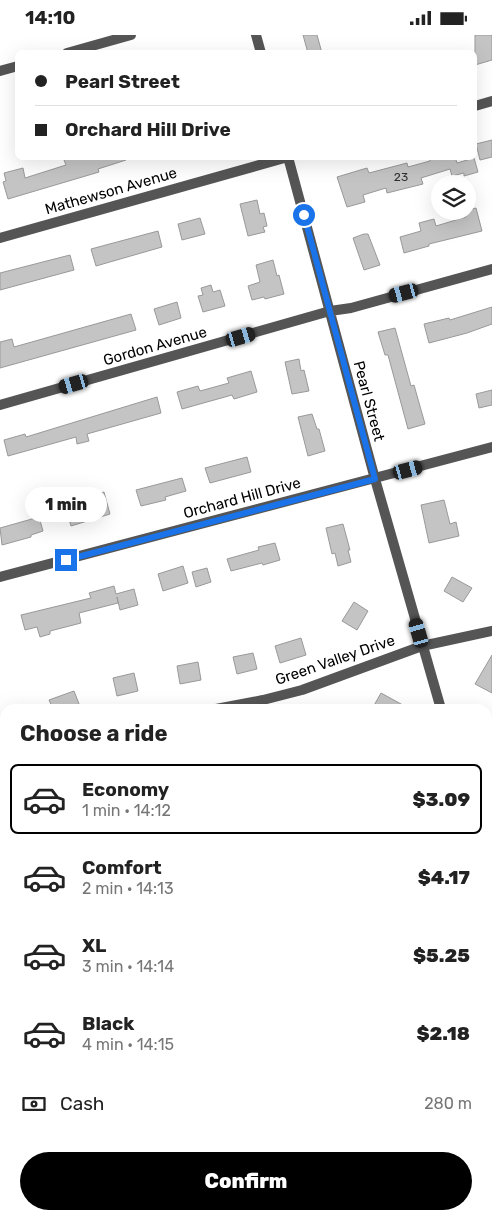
<!DOCTYPE html>
<meta charset="utf-8">
<style>
:root{--surface:#fff;--page:#f2f2f2;--text:#222;--muted:#767676;--line:#e0e0e0;--accent:#000}
body{margin:0;font-family:Rubik,sans-serif;background:var(--page);color:var(--text);height:100vh;display:flex;flex-direction:column;font-size:19px;white-space:nowrap}
*{box-sizing:border-box;margin:0}
p{font-size:16px;color:var(--muted)}
.icon{flex:none;width:28px;height:28px;fill:none;stroke:currentColor;stroke-width:2;stroke-linecap:round;stroke-linejoin:round}
.map{position:relative;flex:1;overflow:hidden}
.drawer{position:absolute;left:0px;top:669px;width:492px;height:516px;display:flex;flex-direction:column;background:var(--surface);border-radius:15px 15px 0 0;box-shadow:0 5px 20px #0002}
.drawer>*{flex:none}
.top-card{position:absolute;left:15px;top:15px;width:462px;height:110px;border-radius:8px;box-shadow:0 5px 20px #0002;display:grid;align-content:center;height:110px;padding:0 20px;background:var(--surface)}
.fabs{position:absolute;left:431px;top:140px;display:grid;gap:10px}
.fabs a{display:grid;place-items:center;width:45px;height:45px;border-radius:50%;background:var(--surface);box-shadow:0 5px 20px #0002;font-size:25px}
.end{position:absolute;width:22px;height:22px;margin:-11px;border:6px solid #1a73e8;background:#fff;box-shadow:0 0 0 2px #fff}
.from{border-radius:50%}
.bubble{position:absolute;height:35px;border-radius:18px;background:var(--surface);box-shadow:0 5px 20px #0002;font-size:16px;font-weight:800;line-height:35px;text-align:center}
.car{position:absolute;width:15px;height:30px;margin:-15px -8px;border-radius:6px;box-shadow:0 0 4px 1px #0007;background:linear-gradient(#222 24%,#8ab4d8 0 40%,#222 0 76%,#8ab4d8 0 86%,#222 0)}
.top-card b{display:flex;align-items:center;gap:18px;height:48px;font-size:19px}
.top-card b+b{border-top:1px solid var(--line)}
.top-card i{width:12px;height:12px;background:var(--text)}
ul{padding:0;list-style:none}
li{display:flex;align-items:center;gap:15px;height:70px;margin:0 10px 8px;padding:0 10px;border:2px solid transparent;border-radius:8px}
li div{flex:1}
li b{display:block;font-size:19px}
li em{font-style:normal;font-weight:800}
li.on{border-color:var(--accent)}
li>.icon{width:45px;height:45px;stroke-width:1.5}
h2{padding:0 20px;font-size:22px;line-height:60px}
.pay{display:flex;align-items:center;gap:12px;height:55px;padding:0 20px;font-size:19px}
.pay p{margin-inline-start:auto}
.button{display:flex;gap:10px;margin-top:auto;padding:10px 20px}
.button a{flex:1;height:58px;border-radius:30px;background:var(--accent);color:#fff;font-size:20px;font-weight:800;line-height:58px;text-align:center}
.status{display:flex;justify-content:space-between;align-items:center;height:35px;padding:0 25px;background:var(--surface);direction:ltr}
.status svg{height:14px;fill:currentColor}
.map>svg:first-child{display:block}
.building{fill:#c4c4c4;stroke:#999}
.lines{fill:none;stroke-linecap:round;stroke-linejoin:round}
.path{stroke:#777;stroke-width:2.5;stroke-dasharray:1 2.5;stroke-linecap:butt}
.street{stroke:#555;stroke-width:10}
.route{stroke:#1a73e8;stroke-width:6}
.labels{text-anchor:middle;dominant-baseline:central;stroke-width:5;stroke-linejoin:round;paint-order:stroke}
.number-label{font-size:12px;fill:#313131}
.street-label{font-size:15px;fill:#000;stroke:#fff}
</style>
<div class="status"><b>14:10</b><svg viewBox="0 0 49 12"><path d="M0 12V9h3v3zM5 12V6h3v6zM10 12V3h3v9zM15 12V0h3v12zM26 1h20v11H26zM47 4h2v5h-2z"/></svg></div>
<div class="map">
<svg width="492" height="1184" viewBox="0 0 492 1184">
<rect width="100%" height="100%" fill="#fff"/>
<!-- building -->
<path class="building" d="M303,0H317L322,18H308Z
M475,0H492V25L475,30Z
M492,105V122L480,125L476,109Z
M73,122H126V125L98,134L99,137L8,164L3,147L6,146L4,138L23,133L25,143L66,130L64,125Z
M429,122H455L457,128L474,123L478,137L464,141V138L452,141L450,134L421,143L423,149L387,158L386,153L363,160L365,167L347,172L337,142L367,133L369,138L407,128L408,132L430,126Z
M257,165L260,179L264,178L267,191L263,192L265,197L248,201L240,169Z
M476,173L482,196L429,209V211L404,218L400,202L421,196L419,188L434,184L436,191L466,182L464,176Z
M200,183L205,199L182,205L178,189Z
M158,196L162,212L96,231L91,214Z
M364,199H368L380,230L364,235L353,203Z
M70,220L74,235L0,255V238Z
M273,225L277,241L279,240L284,259L265,264L264,262L252,265L248,251L260,247L256,230Z
M211,250L213,257L220,255L225,271L203,277L198,261L203,260L201,253Z
M177,267L181,283L159,290L154,274Z
M492,272V289L467,298L429,308L424,289L449,283L450,285Z
M131,279L136,295L0,333V307L12,304L14,312Z
M395,293L411,351L414,350L425,389L408,394L388,320H385L378,297Z
M299,324L301,336L304,335L309,356L292,359L285,327Z
M251,336L257,357L234,364L232,360L182,374L177,357L198,351L200,356L229,348L227,343Z
M492,355V370L479,373L476,359Z
M157,362L161,378L87,399L89,406L77,409L76,402L8,421L4,405L25,399L26,402Z
M312,379L317,394H319L325,416L308,421L298,382Z
M247,422L251,437L210,448L205,433Z
M182,443L186,456L165,462L166,465L141,471L136,455Z
M104,457L110,479L71,491L66,474L88,468L86,462Z
M444,465L450,489L456,487L459,501L429,508L421,470Z
M39,482L43,496L31,500V502L2,510L0,493Z
M343,489L350,515H348L351,527L338,531L335,518L332,519L326,493Z
M275,508L280,525L263,530L262,528L231,536L227,524L259,515L258,512Z
M183,531L188,548L163,556L158,539Z
M207,533L211,547L196,552L192,537Z
M452,542L472,553L463,567L444,556Z
M114,551L116,559L134,554L138,570L120,575L117,562L118,568L79,578L81,588L50,596V599L40,602L37,592L25,595L21,580L91,563L89,558Z
M354,567L368,576L357,595L342,586Z
M301,603L306,620L280,628L275,611Z
M253,618L257,634L237,639L233,622Z
M492,620V658L475,649Z
M198,627L201,645L180,649L177,631Z
M134,638L138,656L117,661L113,643Z
M74,656L81,674H53L49,665Z
M381,658L410,674H372Z"/>
<g class="lines">
<!-- path -->
<path class="path" d="M488,1153L492,1152
M307,1184L311,1180
M379,1184L394,1180"/>
<!-- street -->
<path class="street" d="M256,0L261,18
M67,18L131,0
M0,36L18,31
M475,71L492,66
M288,122L375,444L441,674
M0,203L288,122
M0,370L330,276L351,273L492,234
M0,542L492,412
M216,674L263,665L302,655L422,611L492,596
M0,740L5,735
M488,789L492,790
M488,824L492,838
M0,826L5,857
M488,972L492,971"/>
</g>
<g class="lines">
<!-- route -->
<path class="route" d="M66,525L375,444L304,180"/>
</g>
<g class="labels">
<!-- number labels -->
<g class="number-label">
<text x="401" y="142">23</text>
</g>
<!-- street labels -->
<g class="street-label">
<text transform="translate(111 156) rotate(-16)">Mathewson Avenue</text>
<text transform="translate(155 311) rotate(-16)">Gordon Avenue</text>
<text transform="translate(369 366) rotate(75)">Pearl Street</text>
<text transform="translate(242 463) rotate(-15)">Orchard Hill Drive</text>
<text transform="translate(335 625) rotate(-19)">Green Valley Drive</text>
</g>
</g>
</svg>
<div class="fabs">
<a><svg class="icon" aria-label="layers" viewBox="0 0 24 24"><path d="M12 4l9 5-9 5-9-5zM3 14l9 5 9-5"/></svg></a>
</div>
<i class="end from" style="left:304px;top:180px"></i>
<i class="end" style="left:66px;top:525px"></i>
<div class="bubble" style="left:25px;top:452px;width:82px">1 min</div>
<i class="car" style="left:404px;top:258px;rotate:255deg"></i>
<i class="car" style="left:241px;top:302px;rotate:74deg"></i>
<i class="car" style="left:74px;top:349px;rotate:254deg"></i>
<i class="car" style="left:408px;top:435px;rotate:75deg"></i>
<i class="car" style="left:419px;top:598px;rotate:344deg"></i>
<div class="top-card">
<b><i class="from"></i>Pearl Street</b>
<b><i></i>Orchard Hill Drive</b>
</div>
<section class="drawer">
<h2>Choose a ride</h2>
<ul>
<li class="on"><svg class="icon" aria-label="car" viewBox="0 0 24 24"><path d="M5 17H2v-5l4-1 3-4h7l3 4 3 1v5h-3M9 17h6M6 11h13"/><circle cx="7" cy="17" r="2"/><circle cx="17" cy="17" r="2"/></svg><div><b>Economy</b><p>1 min · 14:12</p></div><em>$3.09</em></li>
<li><svg class="icon" aria-label="car" viewBox="0 0 24 24"><path d="M5 17H2v-5l4-1 3-4h7l3 4 3 1v5h-3M9 17h6M6 11h13"/><circle cx="7" cy="17" r="2"/><circle cx="17" cy="17" r="2"/></svg><div><b>Comfort</b><p>2 min · 14:13</p></div><em>$4.17</em></li>
<li><svg class="icon" aria-label="car" viewBox="0 0 24 24"><path d="M5 17H2v-5l4-1 3-4h7l3 4 3 1v5h-3M9 17h6M6 11h13"/><circle cx="7" cy="17" r="2"/><circle cx="17" cy="17" r="2"/></svg><div><b>XL</b><p>3 min · 14:14</p></div><em>$5.25</em></li>
<li><svg class="icon" aria-label="car" viewBox="0 0 24 24"><path d="M5 17H2v-5l4-1 3-4h7l3 4 3 1v5h-3M9 17h6M6 11h13"/><circle cx="7" cy="17" r="2"/><circle cx="17" cy="17" r="2"/></svg><div><b>Black</b><p>4 min · 14:15</p></div><em>$2.18</em></li>
</ul>
<div class="pay"><svg class="icon" aria-label="cash" viewBox="0 0 24 24"><path d="M3 7h18v10H3z"/><circle cx="12" cy="12" r="2"/></svg>Cash<p>280 m</p></div>
<div class="button"><a>Confirm</a></div>
</section>
</div>
